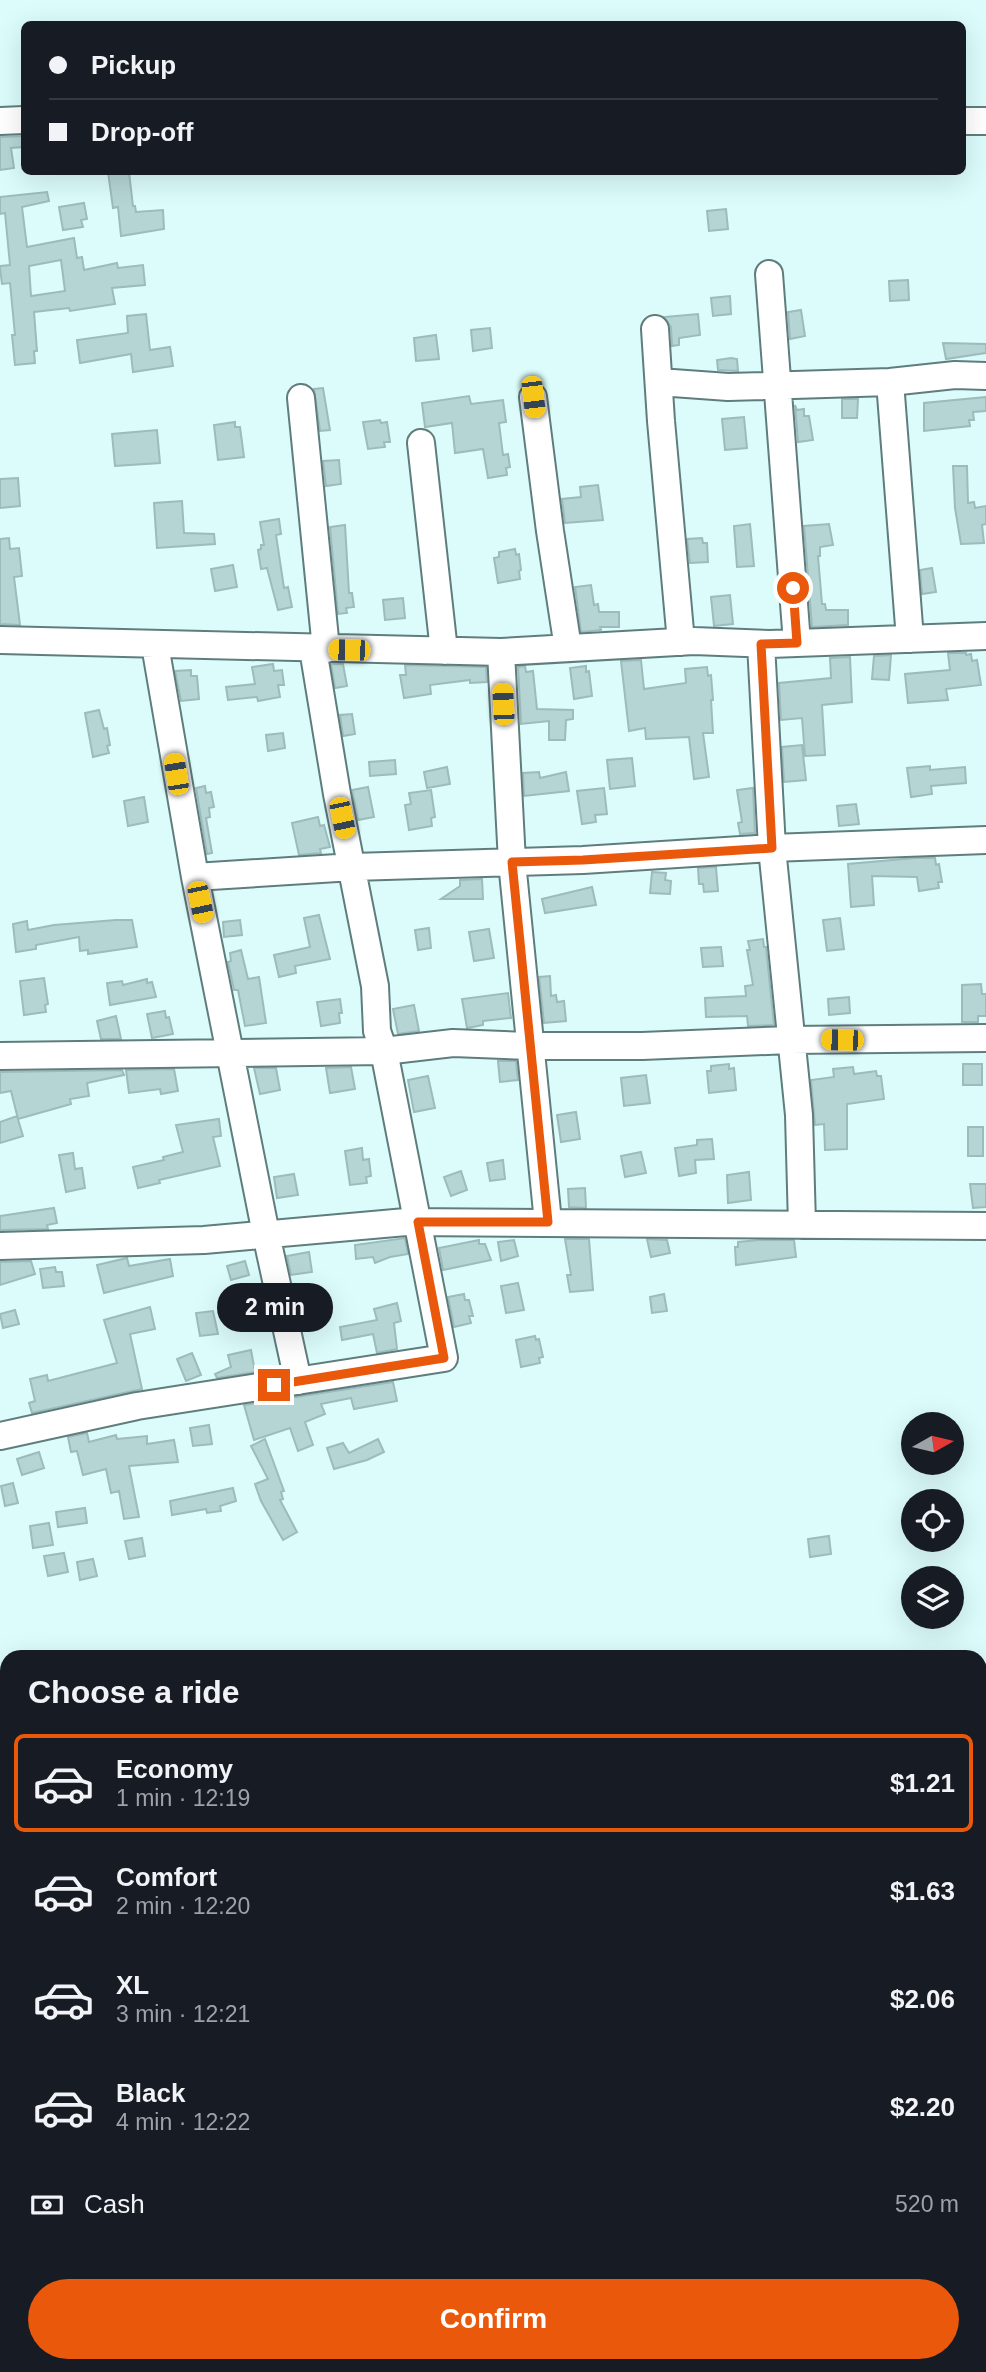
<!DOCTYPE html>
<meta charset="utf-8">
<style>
:root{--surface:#171b24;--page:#20242c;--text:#f1f3f6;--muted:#9ea1a6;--line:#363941;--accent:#ea580c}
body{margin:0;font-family:Helvetica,sans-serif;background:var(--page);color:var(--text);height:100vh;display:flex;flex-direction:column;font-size:26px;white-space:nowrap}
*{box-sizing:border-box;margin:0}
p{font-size:23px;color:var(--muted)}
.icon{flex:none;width:38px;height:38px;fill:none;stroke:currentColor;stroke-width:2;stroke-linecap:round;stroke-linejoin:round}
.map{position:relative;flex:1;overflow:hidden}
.sheet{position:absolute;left:0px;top:1650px;width:987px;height:723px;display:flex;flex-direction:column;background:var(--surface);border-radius:21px 21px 0 0;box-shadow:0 7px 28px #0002}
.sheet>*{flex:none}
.top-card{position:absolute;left:21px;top:21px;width:945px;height:154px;border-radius:10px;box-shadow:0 7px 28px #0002;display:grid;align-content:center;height:154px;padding:0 28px;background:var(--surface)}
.needle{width:46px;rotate:82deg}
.tools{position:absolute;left:901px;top:1412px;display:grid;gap:14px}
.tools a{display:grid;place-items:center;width:63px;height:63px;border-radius:50%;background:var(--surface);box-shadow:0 7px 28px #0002;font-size:35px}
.end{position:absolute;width:32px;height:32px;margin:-16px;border:9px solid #ea580c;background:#fff;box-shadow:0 0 0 4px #fff}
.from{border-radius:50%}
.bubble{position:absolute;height:49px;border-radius:24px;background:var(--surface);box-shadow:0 7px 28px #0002;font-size:23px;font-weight:600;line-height:49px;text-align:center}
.car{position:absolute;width:21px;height:42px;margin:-21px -10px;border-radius:9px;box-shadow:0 0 5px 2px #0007;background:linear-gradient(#f5c518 24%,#345 0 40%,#f5c518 0 76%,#345 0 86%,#f5c518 0)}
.top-card b{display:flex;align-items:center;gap:24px;height:66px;font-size:26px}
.top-card b+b{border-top:2px solid var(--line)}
.top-card i{width:18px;height:18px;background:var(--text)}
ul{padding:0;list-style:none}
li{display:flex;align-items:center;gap:21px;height:98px;margin:0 14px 10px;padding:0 14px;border:4px solid transparent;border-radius:10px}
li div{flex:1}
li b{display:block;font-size:26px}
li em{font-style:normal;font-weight:600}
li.selected{border-color:var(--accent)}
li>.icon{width:63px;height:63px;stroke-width:1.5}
h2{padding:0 28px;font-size:32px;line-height:84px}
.pay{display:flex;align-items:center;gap:18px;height:77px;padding:0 28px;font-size:26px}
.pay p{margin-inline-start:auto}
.action{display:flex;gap:14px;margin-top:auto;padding:14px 28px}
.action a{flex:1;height:80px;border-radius:42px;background:var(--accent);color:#fff;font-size:28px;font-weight:600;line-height:80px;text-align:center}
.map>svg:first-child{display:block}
.water{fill:#2ebbbb;stroke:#2c9393;stroke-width:2}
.building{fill:#b5d5d4;stroke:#9cbbba;stroke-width:2;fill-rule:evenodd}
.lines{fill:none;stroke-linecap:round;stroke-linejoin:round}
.minor-casing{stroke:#607d7d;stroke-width:30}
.minor{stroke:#fff;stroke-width:26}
.route{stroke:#ea580c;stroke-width:9}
</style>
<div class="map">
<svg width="986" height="2372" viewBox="0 0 986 2372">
<rect width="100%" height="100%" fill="#dbfcfb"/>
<!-- water -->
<path class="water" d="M986,2177V2372H0V2265L7,2266V2366H980V2178Z"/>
<!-- building -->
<path class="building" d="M24,136V147L11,148L14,168L0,170V137Z
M108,172H129L133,206H135L136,212L163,210L164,229L121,236L118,207L113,208Z
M47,192L49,201L22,207L27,247L74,238L77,258L82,257L84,270L117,263L118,268L143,265L145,285L112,288L115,304L70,311L69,308L34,312L37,351H34L35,363L15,365L12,335H15L10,283L2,284L0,268V266L10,265L5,213L0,214V197ZM61,260L65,291L31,296L29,266Z
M84,203L87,219L81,220L83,227L63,230L59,207Z
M726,209L728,229L709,231L707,211Z
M908,280L909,300L890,301L889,281Z
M730,296L731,314L713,316L711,298Z
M801,310L805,336L790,339L788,312Z
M146,314L150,350L170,347L173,366L133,372L131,354L80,363L77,340L128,333L127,316Z
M698,314L700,335L679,338V345L672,346L671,327L664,317Z
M490,328L492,348L473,351L471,330Z
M436,335L439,359L416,361L414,338Z
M943,343L986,344V353L946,359Z
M731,358L737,359L738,371L718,370L717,360Z
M323,388L330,430L320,431L314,389Z
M469,396L471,404L503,400L506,422L499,423L503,455L508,454L510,467L506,468L507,475L488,478L483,449L455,453L452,423L425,427L422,403Z
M986,397V411L973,412L974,420H969L970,426L924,431V403Z
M842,399H858L857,418H842Z
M795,405L797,410L804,409V416H809L813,440L798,442Z
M744,417L747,448L725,450L722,419Z
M380,420L381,423L387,422L390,442H384L385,447L368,449L363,422Z
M235,422V427H240L244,457L218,460L214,425Z
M157,430L160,463L115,466L112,434Z
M339,460L341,484L326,486L323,461Z
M953,466H967L968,503L974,502L975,508L986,506V524L982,525L984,543L961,544L955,508Z
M18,478L20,506L0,508V479Z
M598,485L603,520L565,523L562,499L581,497L580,487Z
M182,501L184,533L214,534L215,544L157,548L154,503Z
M279,519L281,534L276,535L284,588L288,587L292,607L278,610L267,568L261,569L258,550L261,549V545H264L260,522Z
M750,524L754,566L737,567L734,526Z
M829,524L833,545L820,547V556H818L822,604H825L826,610H848V625L812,627L804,526Z
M345,525L349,593H352L354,607L346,608L347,613L338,614L330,527Z
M9,538L10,549L19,548L22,576L14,577L20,625L0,624V539Z
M702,538L703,543H707L708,562L690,563L687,539Z
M515,549L516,555L519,554L521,570L519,571L520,579L498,583L494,558L499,557V552Z
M233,565L237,587L215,591L211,569Z
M932,568L936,592L922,594L920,570Z
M591,585L594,605L598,604L599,612H619V627H600L601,630L581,632L575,587Z
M730,595L733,624L714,626L711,597Z
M403,598L405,618L385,620L383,600Z
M948,653H966V655L971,654L972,661L977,660L981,685L946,689L948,700L908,703L905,674L950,670Z
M891,655L889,680L872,679L874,656Z
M850,657L852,702L822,705L825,755L805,756L802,718L781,720L779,683L831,678L830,658Z
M641,660L644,689L686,683L685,669L707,667L708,676L711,675L713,700H711L713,733H703L709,777L694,779L689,737L646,739L645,728L629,731L621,661Z
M273,664L274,671L282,670L284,685H278L280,697L258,701L257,697L228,700L226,687L255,684L252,667Z
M331,664H343L347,686L335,688Z
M405,665L486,667L487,682L470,683V680L430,685L431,694L404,698L400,675H406Z
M525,666L526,672L533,671L537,709L573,710V719L566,720L565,740H549V721L521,724L518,667Z
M586,666V672L589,671L592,696L574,699L570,668Z
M191,670V676H197L199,699L181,701L175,671Z
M99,710L104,729L107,728L110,745L107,746L109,753L93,757L85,713Z
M352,714L355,734L343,736L340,715Z
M283,733L285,748L268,751L266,735Z
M802,745L806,780L784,782L782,747Z
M632,758L635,786L610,789L607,760Z
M395,760L396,774L370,776L369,762Z
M930,766V770L965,767L966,783L931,786L932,794L911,797L907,768Z
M447,767L450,784L427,788L424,772Z
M539,772L540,778L566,772L569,791L524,796L523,773Z
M205,786L206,793L211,792L214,807L209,808L210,817L206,818L212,853L207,854L196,788Z
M368,787L374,817L358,820L352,790Z
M604,788L607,814L595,815L596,822L582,824L577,791Z
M753,788L755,833L740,834L738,823L742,822L737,790Z
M431,790L435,817L431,818L432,826L409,830L405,805L411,804L409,793Z
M144,797L148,822L128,826L124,801Z
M856,804L859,824L839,826L837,806Z
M318,817L320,826L324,825L330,847L320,849L321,853L299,855L292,823Z
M915,858H935L936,865L939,864L942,882H938L939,888L919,891L917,877L872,876L874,905L851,907L848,864Z
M716,867L718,891L704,892L703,884H699L698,868Z
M652,872L666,873L665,880L671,881L670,894L650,893Z
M482,879L483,899H441L460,886V880Z
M592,887L596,905L545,913L542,899Z
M319,915L330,959L295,966L296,973L279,977L274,955L310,947L304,918Z
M840,918L844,949L827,951L823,920Z
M116,920H132L137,947L88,954V950L80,951L79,937L36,945V949L16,952L13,924L27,921L28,930L54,925Z
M240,920L242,935L224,937L223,922Z
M429,928L431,948L418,950L415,930Z
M489,929L494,958L474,961L469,932Z
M763,939L764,947H766L774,1025L748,1026L747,1016L706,1017L705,998L746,996L745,986L753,985L747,950H750L748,941Z
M721,947L723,966L703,967L701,948Z
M241,950L248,979L259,977L266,1023L245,1026L238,990H234L228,962L231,961L230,953Z
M550,976L551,996L556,995L557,1002L564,1001L566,1021L544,1023L539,977Z
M44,978L48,1004L45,1005L46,1012L24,1015L20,981Z
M147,979V983L152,982L156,997L110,1005L107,983L122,981L123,985Z
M981,984L982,994H986V1016H978V1022H962V985Z
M508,993L511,1018L483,1021V1025L467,1028L462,999Z
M849,997L850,1013L829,1015L828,999Z
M340,999L342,1013H339L340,1023L321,1026L317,1002Z
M414,1005L419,1031L398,1034L393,1009Z
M165,1011L166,1018L169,1017L173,1034L152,1038L147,1014Z
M116,1016L121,1039H101L97,1021Z
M498,1061H516L518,1080L500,1082Z
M729,1064V1069L734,1068L736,1090L709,1093L707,1071H711V1066Z
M963,1064H982V1085H963Z
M351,1067L355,1089L330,1093L326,1068Z
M853,1067L854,1074L876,1071L877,1076H881L884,1099L847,1104V1149L825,1150L824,1124L815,1125L811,1080L834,1077L833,1069Z
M254,1068H276L280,1090L260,1094Z
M174,1069L178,1091L161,1094L160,1089L129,1093L126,1070Z
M122,1070L124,1075L87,1083L89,1096L70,1099L71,1104L18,1119L11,1091L0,1093V1072Z
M646,1075L650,1103L624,1106L621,1078Z
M428,1076L435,1108L414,1112L408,1080Z
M576,1112L580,1139L561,1142L557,1115Z
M17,1116L23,1136L0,1143V1122Z
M219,1119L221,1136L213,1137L220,1166L159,1180L160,1183L138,1188L133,1167L164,1160L163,1157L183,1152L176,1125Z
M968,1127H983V1156H968Z
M712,1139L714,1159L695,1160L696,1173L679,1176L675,1148L697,1145V1140Z
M362,1148L363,1160L369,1159L371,1176L366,1177L367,1183L350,1185L345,1151Z
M641,1152L646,1173L625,1177L621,1156Z
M73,1153L75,1169L82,1168L85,1188L66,1192L59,1155Z
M503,1160L505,1179L490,1181L487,1163Z
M461,1171L467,1190L451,1196L444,1177Z
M749,1172L751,1200L728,1203L727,1175Z
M294,1174L298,1195L277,1198L274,1177Z
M970,1184H986V1207L973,1208Z
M585,1188L586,1208L569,1207L568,1189Z
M54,1208L57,1223L47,1225L48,1229L0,1230V1216Z
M405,1238L408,1254L390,1257L375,1263L373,1257L356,1259L355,1245Z
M565,1239H589L593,1290L570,1292L567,1275H571Z
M647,1239L667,1240L670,1253L651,1257Z
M479,1240V1244H485L491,1260L443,1270L439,1248Z
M514,1240L518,1256L501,1261L498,1242Z
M759,1240H794L796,1257L736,1265L735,1247H738V1242Z
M309,1252L312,1272L291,1275L287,1256Z
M127,1258L129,1266L170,1259L173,1276L104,1293L97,1265Z
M31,1261L35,1274L0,1285V1262Z
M245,1261L249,1275L231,1280L227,1266Z
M55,1267L56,1272H62L64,1286L43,1288L40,1269Z
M518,1283L524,1310L506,1313L501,1286Z
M464,1294L465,1300H469L473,1316H469L471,1323L454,1327L448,1297Z
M664,1294L667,1311L652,1313L650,1297Z
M397,1303L401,1321L394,1323L397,1349L377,1353L373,1334L342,1340L340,1327L377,1320L374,1309Z
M150,1307L155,1329L130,1334L142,1389L32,1413L29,1403L35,1401L30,1379L47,1375L48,1381L117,1363L104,1320Z
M15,1310L19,1324L3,1328L0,1314Z
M213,1311L218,1334L200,1336L196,1313Z
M535,1336L536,1340L539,1339L543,1357L539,1358L540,1363L521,1367L516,1340Z
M251,1350L255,1372L217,1378L215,1374L231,1367L228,1355Z
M192,1353L201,1375L186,1381L177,1359Z
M393,1382L397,1401L354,1409L351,1398L321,1404L325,1414L305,1422L313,1445L298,1451L290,1428L254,1440L244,1405Z
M209,1425L212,1444L193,1446L190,1428Z
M87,1433L89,1442L116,1435L117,1439L147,1436V1444L174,1440L178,1462L129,1466L139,1517L124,1519L119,1491L111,1493L106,1469L83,1475L77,1451L71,1452L68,1437Z
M265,1439L284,1491L281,1492L283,1499L280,1500L297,1532L283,1540L261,1501L255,1484L268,1479L251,1446Z
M378,1439L384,1452L367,1460L334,1469L327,1448L343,1443L349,1453Z
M39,1452L44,1468L22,1475L17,1459Z
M13,1483L18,1503L5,1506L1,1486Z
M233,1488L236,1501L220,1506L221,1511L207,1513L206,1509L172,1515L170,1501Z
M85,1508L87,1523L58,1527L56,1512Z
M49,1523L53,1545L33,1548L30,1526Z
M829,1536L831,1554L810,1557L808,1539Z
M142,1538L145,1556L129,1559L125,1541Z
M64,1553L68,1572L48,1576L44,1556Z
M93,1559L97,1576L80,1580L77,1562Z"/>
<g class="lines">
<!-- minor casing -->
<g class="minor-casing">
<path id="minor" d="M0,121L24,120
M962,121H986
M769,274L797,643
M655,329L661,421L681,642
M659,382L728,387L890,382L955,375L986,376
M890,382L910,639
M533,397L550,531L568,648
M301,398L326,649
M421,443L444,651
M0,640L501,652L694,641L770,644L986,636
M761,644L772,848L799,1115L802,1225
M155,645L195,877L266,1234L298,1381
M501,652L512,862L548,1222
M195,877L353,867L583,860L772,848L986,840
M0,1056L384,1051L453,1043L529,1046H642L790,1040L986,1038
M0,1246L204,1240L406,1222L986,1226
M0,1436L137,1406L444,1358L384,1051L377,1031L375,986L337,794L313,649"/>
</g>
<!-- minor -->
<use href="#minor" class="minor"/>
</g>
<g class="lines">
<!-- route -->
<path class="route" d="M274,1385L444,1358L418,1222H548L512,862L583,860L772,848L761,644L797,643L793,588"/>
</g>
</svg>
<div class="tools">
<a><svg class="needle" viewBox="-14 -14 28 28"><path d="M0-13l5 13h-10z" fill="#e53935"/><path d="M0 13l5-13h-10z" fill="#9ea1a6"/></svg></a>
<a><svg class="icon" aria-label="locate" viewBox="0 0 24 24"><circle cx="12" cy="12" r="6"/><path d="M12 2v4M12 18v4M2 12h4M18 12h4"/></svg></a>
<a><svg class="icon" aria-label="layers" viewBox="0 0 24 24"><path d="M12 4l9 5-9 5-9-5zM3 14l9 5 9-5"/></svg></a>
</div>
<i class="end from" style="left:793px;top:588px"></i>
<i class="end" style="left:274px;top:1385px"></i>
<div class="bubble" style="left:217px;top:1283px;width:116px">2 min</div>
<i class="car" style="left:533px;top:397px;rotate:173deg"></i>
<i class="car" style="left:349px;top:650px;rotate:271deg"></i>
<i class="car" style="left:503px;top:704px;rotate:357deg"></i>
<i class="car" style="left:176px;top:774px;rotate:351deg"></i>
<i class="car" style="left:342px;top:818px;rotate:168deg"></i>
<i class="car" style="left:200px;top:902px;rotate:168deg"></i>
<i class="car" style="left:842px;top:1040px;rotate:271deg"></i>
<div class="top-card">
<b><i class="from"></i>Pickup</b>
<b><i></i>Drop-off</b>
</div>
<section class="sheet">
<h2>Choose a ride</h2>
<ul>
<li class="selected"><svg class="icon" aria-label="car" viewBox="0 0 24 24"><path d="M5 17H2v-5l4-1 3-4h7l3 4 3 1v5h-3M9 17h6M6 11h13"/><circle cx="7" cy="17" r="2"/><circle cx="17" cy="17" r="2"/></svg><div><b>Economy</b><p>1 min · 12:19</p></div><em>$1.21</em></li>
<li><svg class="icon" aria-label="car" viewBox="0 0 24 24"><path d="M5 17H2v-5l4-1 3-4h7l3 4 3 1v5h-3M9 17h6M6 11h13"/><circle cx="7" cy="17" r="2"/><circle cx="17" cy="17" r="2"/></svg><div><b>Comfort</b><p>2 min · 12:20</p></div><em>$1.63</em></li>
<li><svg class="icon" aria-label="car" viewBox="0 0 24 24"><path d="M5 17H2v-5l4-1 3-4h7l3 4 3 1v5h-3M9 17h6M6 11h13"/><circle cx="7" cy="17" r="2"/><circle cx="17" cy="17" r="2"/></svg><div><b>XL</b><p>3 min · 12:21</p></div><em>$2.06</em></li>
<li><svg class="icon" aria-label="car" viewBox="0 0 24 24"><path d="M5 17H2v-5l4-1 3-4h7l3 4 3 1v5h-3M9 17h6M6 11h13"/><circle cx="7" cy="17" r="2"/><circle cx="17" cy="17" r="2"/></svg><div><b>Black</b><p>4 min · 12:22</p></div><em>$2.20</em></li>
</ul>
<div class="pay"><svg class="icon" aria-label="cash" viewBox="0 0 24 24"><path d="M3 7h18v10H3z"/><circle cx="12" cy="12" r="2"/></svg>Cash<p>520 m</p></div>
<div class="action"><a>Confirm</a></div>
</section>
</div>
